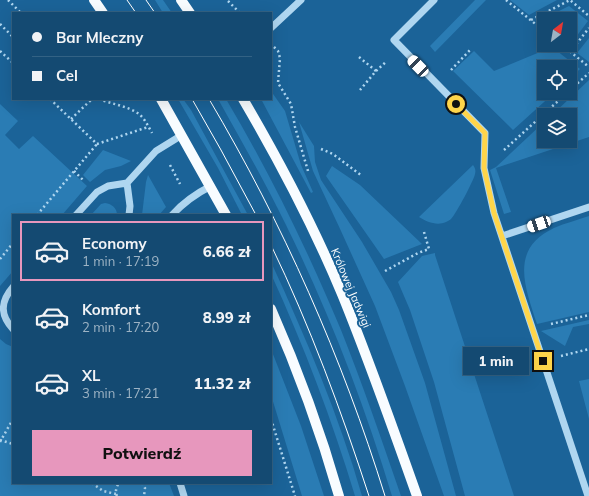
<!DOCTYPE html>
<html lang="pl">
<meta charset="utf-8">
<style>
:root{--surface:#144a72;--page:#21547a;--text:#f1f3f6;--muted:#9db3c4;--line:#336284;--accent:#e797bd}
body{margin:0;font-family:Mulish,sans-serif;background:var(--page);color:var(--text);height:100vh;display:flex;flex-direction:column;font-size:15px;white-space:nowrap}
*{box-sizing:border-box;margin:0}
p{font-size:13px;color:var(--muted)}
.icon{flex:none;width:22px;height:22px;fill:none;stroke:currentColor;stroke-width:2;stroke-linecap:round;stroke-linejoin:round}
.map{position:relative;flex:1;overflow:hidden}
.drawer{position:absolute;left:12px;top:214px;width:260px;height:270px;display:flex;flex-direction:column;background:var(--surface);border-radius:0px;box-shadow:0 4px 16px #0002,0 0 0 1px var(--line)}
.drawer>*{flex:none}
.guide{position:absolute;left:12px;top:12px;width:260px;height:88px;border-radius:0px;box-shadow:0 4px 16px #0002,0 0 0 1px var(--line);display:grid;align-content:center;height:88px;padding:0 20px;background:var(--surface)}
.needle{width:26px;rotate:31deg}
.controls{position:absolute;left:537px;top:12px;display:grid;gap:8px}
.controls a{display:grid;place-items:center;width:40px;height:40px;border-radius:0px;background:var(--surface);box-shadow:0 4px 16px #0002,0 0 0 1px var(--line);font-size:20px}
.end{position:absolute;width:18px;height:18px;margin:-9px;border:5px solid #ffd54a;background:#111;box-shadow:0 0 0 2px #111}
.from{border-radius:50%}
.bubble{position:absolute;height:28px;border-radius:0px;background:var(--surface);box-shadow:0 4px 16px #0002,0 0 0 1px var(--line);font-size:13px;font-weight:800;line-height:28px;text-align:center}
.car{position:absolute;width:12px;height:24px;margin:-12px -6px;border-radius:5px;box-shadow:0 0 3px 1px #0007;background:linear-gradient(#fff 24%,#345 0 40%,#fff 0 76%,#345 0 86%,#fff 0)}
.guide b{display:flex;align-items:center;gap:14px;height:38px;font-size:15px}
.guide b+b{border-top:1px solid var(--line)}
.guide i{width:10px;height:10px;background:var(--text)}
ul{padding:7px 0 0;list-style:none}
li{display:flex;align-items:center;gap:12px;height:60px;margin:0 8px 6px;padding:0 12px;border:2px solid transparent;border-radius:0px}
li div{flex:1}
li b{display:block;font-size:15px}
li em{font-style:normal;font-weight:800}
li.selected{border-color:var(--accent)}
li>.icon{width:36px;height:36px;stroke-width:1.5}
.button{display:flex;gap:8px;margin-top:auto;padding:8px 20px}
.button a{flex:1;height:46px;border-radius:0px;background:var(--accent);color:#111;font-size:16px;font-weight:800;line-height:46px;text-align:center}
.map>svg:first-child{display:block}
.green{fill:#2a7cb4}
.lines{fill:none;stroke-linecap:round;stroke-linejoin:round}
.path{stroke:#afd6f0;stroke-width:2.5;stroke-dasharray:2 3;stroke-linecap:butt}
.minor{stroke:#afd6f0;stroke-width:7}
.major{stroke:#f8fcff;stroke-width:10}
.tram{stroke:#fff;stroke-width:1}
.route{stroke:#ffd54a;stroke-width:5}
.labels{text-anchor:middle;dominant-baseline:central;stroke-width:4;stroke-linejoin:round;paint-order:stroke}
.street-label{font-size:11px;fill:#fff;stroke:#1b6398}
</style>
<div class="map">
<svg width="589" height="496" viewBox="0 0 589 496">
<rect width="100%" height="100%" fill="#1b6398"/>
<!-- green -->
<path class="green" d="M155,0H163L172,13H163Z
M475,0H486L435,52L430,46Z
M510,0H557L529,15Z
M569,6L588,21L570,45V19H544V25L539,21Z
M589,38V62L577,53Z
M552,47L580,69L570,78V67H544V93H554L513,130L453,71L474,51L494,71Z
M589,80V137L496,168L511,212L504,214L490,170L496,167L544,122V141H570V115H552Z
M271,91L285,111L301,165L313,192L311,193L261,99H271Z
M178,99H183L191,110L248,215H242L218,168Z
M218,99H226C270,173 308,251 341,330C363,385 382,441 401,496H392C364,403 329,312 286,225C265,182 241,140 218,99Z
M0,104L18,121L5,135L19,149L33,136L87,186L62,215H13V271L0,286Z
M299,122L314,146L315,162L321,180L362,242L391,292L399,310L425,383L456,496H444L405,386L375,306L341,231L313,171Z
M103,150L131,161L121,166L105,170L90,182L83,175Z
M473,165C475,168 476,170 475,174C474,180 456,214 451,219C450,220 448,221 446,222C437,226 427,222 419,217Z
M332,166L360,185L422,244L384,259L326,176Z
M148,175L166,207L159,215H142L146,182Z
M105,203C112,204 117,208 117,215H91L101,204Z
M589,216V312L537,324C525,287 509,249 554,228C565,223 578,220 589,216Z
M435,253V255L514,496H465L434,382L410,310L398,282L422,256Z
M271,262C306,338 339,416 362,496H355C332,420 304,346 271,274Z
M589,320V324L573,327L565,346L541,331Z
M0,339L6,344L13,347V483H169L174,496H0Z
M271,349L301,426L324,496H302L271,395Z
M589,379V419L579,381Z"/>
<g class="lines">
<!-- path -->
<path class="path" d="M8,0L21,13
M506,0L544,31
M228,1L240,13
M531,20L570,0L589,16
M0,24L13,37
M562,45L589,67
M274,47L278,51L280,58L278,83L291,104L295,127L308,171
M0,51L13,63
M570,52L589,28
M359,57L376,71L360,90
M451,70L471,49
M376,71L387,61
M570,90L589,73
M50,99L97,144L148,127
M99,99C111,104 128,106 139,114C145,119 148,126 152,133
M71,119L92,99
M321,149L333,154L362,176
M504,150L567,93
M170,165L180,184
M74,171L84,181
M37,215L97,144
M0,259L13,243
M385,271L418,253L429,249L424,232
M551,324L589,315
M561,356L589,349
M271,419L295,496
M0,440L13,444
M0,442L13,419
M92,483L103,491L116,494
M142,483L145,488L144,496
M117,496C115,492 116,487 119,483"/>
<!-- minor -->
<path class="minor" d="M434,0L394,40L485,133L484,168L494,213L588,496
M271,28L301,0
M127,183L130,206L129,215
M76,215L97,192L108,186L127,183L156,151L182,135
M172,215C184,202 195,194 211,186
M502,236L589,207
M13,287C0,302 0,315 13,329
M180,483L184,496"/>
<!-- major -->
<path class="major" d="M94,0L103,13
M181,0L190,13
M161,99L226,215
M243,99C280,162 314,227 342,294C369,360 393,428 417,496
M271,309C298,370 321,433 339,496"/>
<!-- tram -->
<path class="tram" d="M127,0L136,13
M146,0L155,13
M192,99L221,150L256,215
M209,99C283,224 342,357 385,496
M271,245C310,326 341,410 369,496"/>
</g>
<g class="lines">
<!-- route -->
<path class="route" d="M456,104L485,133L484,168L494,213L543,361"/>
</g>
<g class="labels">
<!-- street labels -->
<g class="street-label">
<text transform="translate(351 288) rotate(67)">Królowej Jadwigi</text>
</g>
</g>
</svg>
<div class="controls">
<a><svg class="needle" viewBox="-14 -14 28 28"><path d="M0-13l5 13h-10z" fill="#e53935"/><path d="M0 13l5-13h-10z" fill="#9db3c4"/></svg></a>
<a><svg class="icon" aria-label="locate" viewBox="0 0 24 24"><circle cx="12" cy="12" r="6"/><path d="M12 2v4M12 18v4M2 12h4M18 12h4"/></svg></a>
<a><svg class="icon" aria-label="layers" viewBox="0 0 24 24"><path d="M12 4l9 5-9 5-9-5zM3 14l9 5 9-5"/></svg></a>
</div>
<i class="end from" style="left:456px;top:104px"></i>
<i class="end" style="left:543px;top:361px"></i>
<div class="bubble" style="left:463px;top:347px;width:66px">1 min</div>
<i class="car" style="left:418px;top:66px;rotate:316deg"></i>
<i class="car" style="left:539px;top:224px;rotate:251deg"></i>
<div class="guide">
<b><i class="from"></i>Bar Mleczny</b>
<b><i></i>Cel</b>
</div>
<section class="drawer">
<ul>
<li class="selected"><svg class="icon" aria-label="car" viewBox="0 0 24 24"><path d="M5 17H2v-5l4-1 3-4h7l3 4 3 1v5h-3M9 17h6M6 11h13"/><circle cx="7" cy="17" r="2"/><circle cx="17" cy="17" r="2"/></svg><div><b>Economy</b><p>1 min · 17:19</p></div><em>6.66 zł</em></li>
<li><svg class="icon" aria-label="car" viewBox="0 0 24 24"><path d="M5 17H2v-5l4-1 3-4h7l3 4 3 1v5h-3M9 17h6M6 11h13"/><circle cx="7" cy="17" r="2"/><circle cx="17" cy="17" r="2"/></svg><div><b>Komfort</b><p>2 min · 17:20</p></div><em>8.99 zł</em></li>
<li><svg class="icon" aria-label="car" viewBox="0 0 24 24"><path d="M5 17H2v-5l4-1 3-4h7l3 4 3 1v5h-3M9 17h6M6 11h13"/><circle cx="7" cy="17" r="2"/><circle cx="17" cy="17" r="2"/></svg><div><b>XL</b><p>3 min · 17:21</p></div><em>11.32 zł</em></li>
</ul>
<div class="button"><a>Potwierdź</a></div>
</section>
</div>
